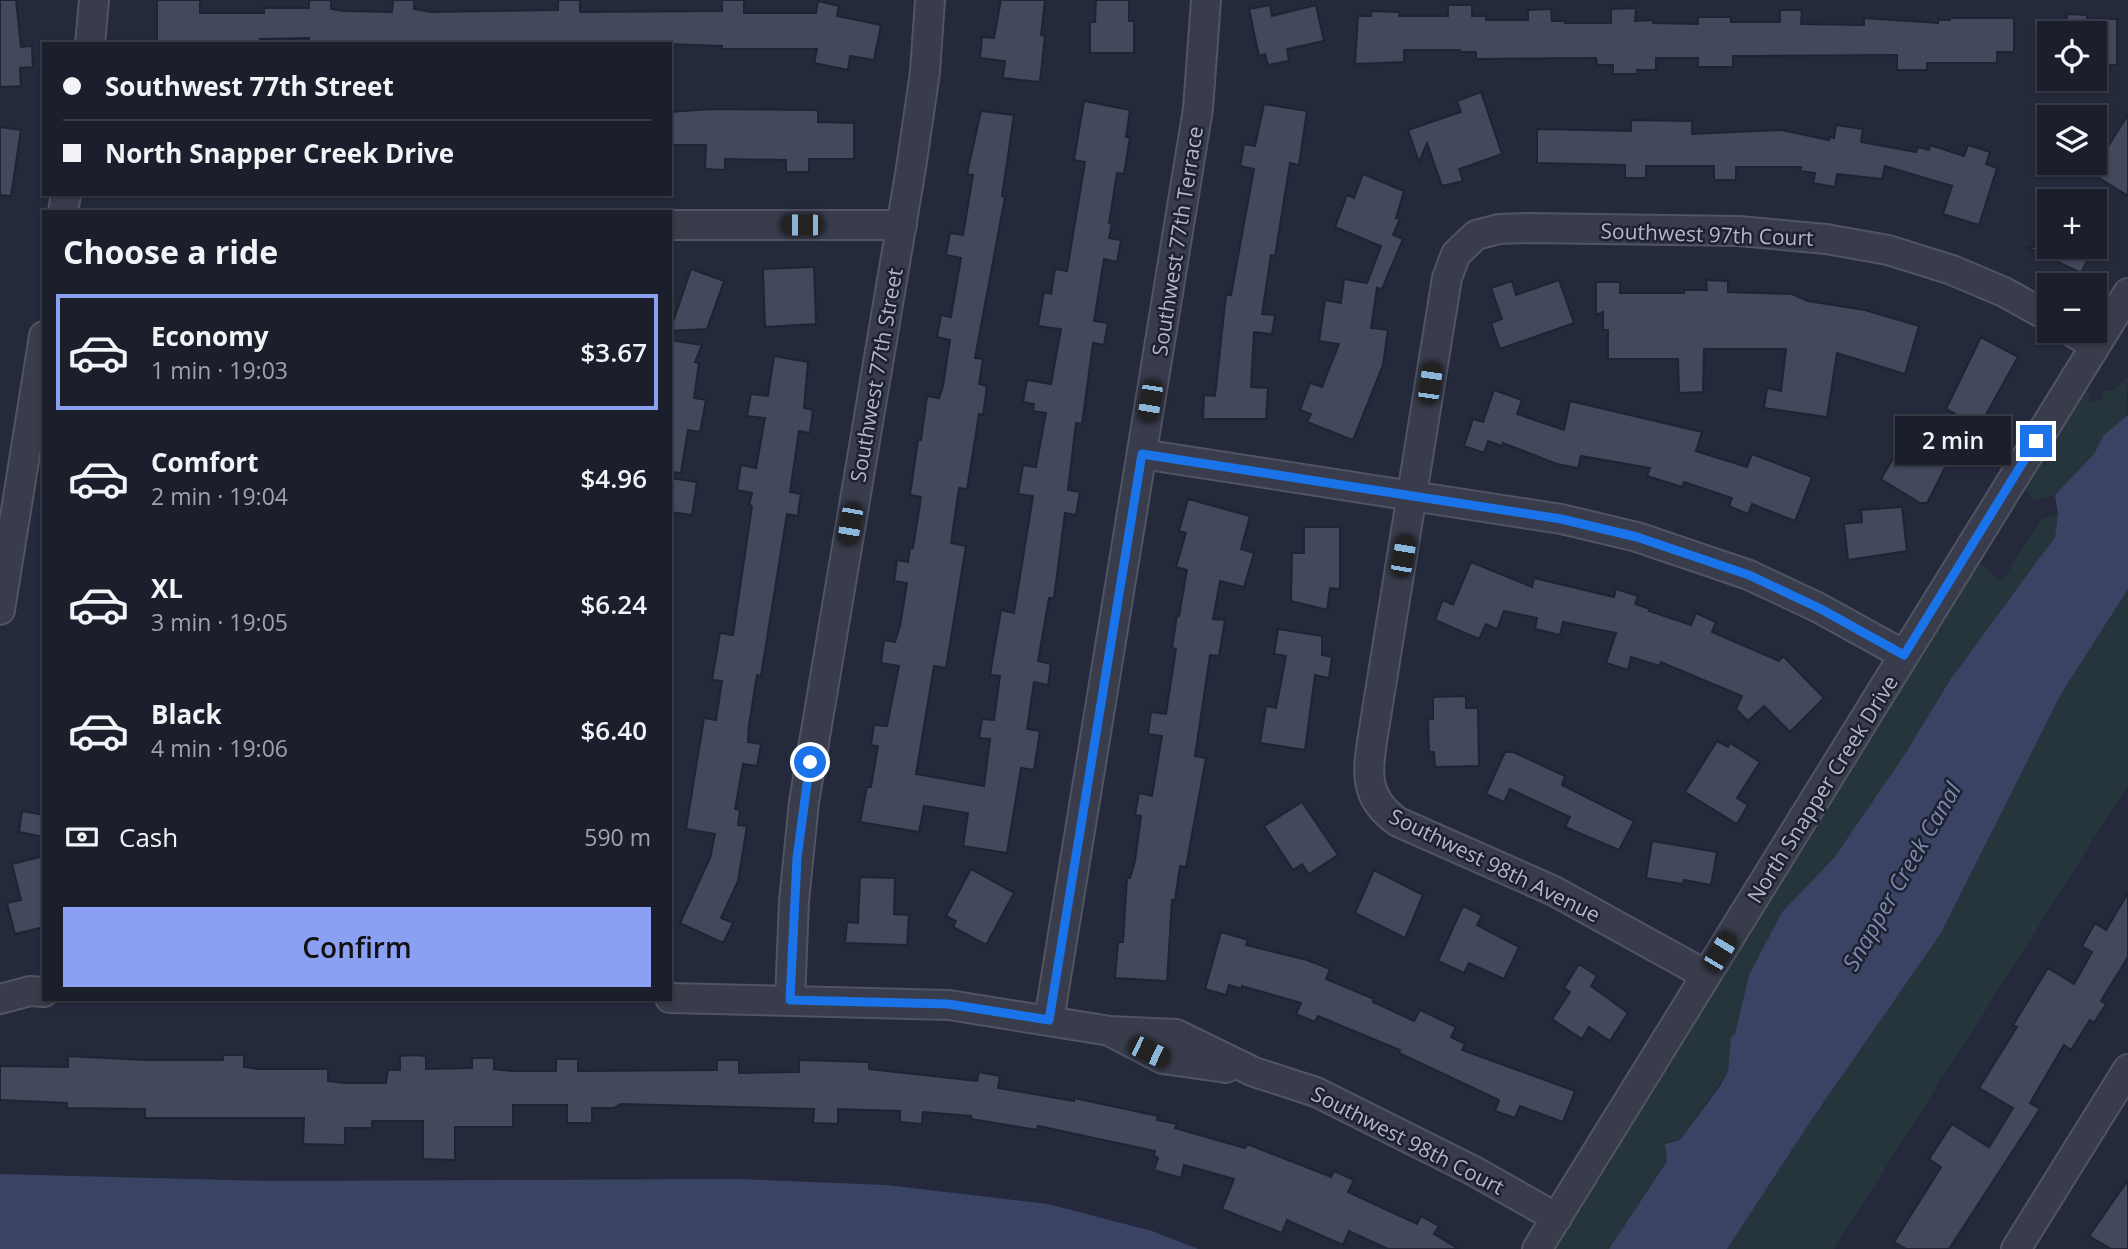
<!DOCTYPE html>
<meta charset="utf-8">
<style>
:root{--surface:#1b1f2c;--page:#242734;--text:#f1f3f6;--muted:#a0a2a9;--line:#393d48;--accent:#8ca0f3}
body{margin:0;font-family:"Open Sans",sans-serif;background:var(--page);color:var(--text);height:100vh;display:flex;flex-direction:column;font-size:26px;white-space:nowrap}
*{box-sizing:border-box;margin:0}
p{font-size:23px;color:var(--muted)}
.icon{flex:none;width:38px;height:38px;fill:none;stroke:currentColor;stroke-width:2;stroke-linecap:round;stroke-linejoin:round}
.map{position:relative;flex:1;overflow:hidden}
.panel{position:absolute;left:42px;top:210px;width:630px;height:791px;display:flex;flex-direction:column;background:var(--surface);border-radius:0px;box-shadow:0 2px 5px #0004,0 0 0 2px var(--line)}
.panel>*{flex:none}
.guide{position:absolute;left:42px;top:42px;width:630px;height:154px;border-radius:0px;box-shadow:0 2px 5px #0004,0 0 0 2px var(--line);display:grid;align-content:center;height:154px;padding:0 21px;background:var(--surface)}
.buttons{position:absolute;left:2037px;top:21px;display:grid;gap:14px}
.buttons a{display:grid;place-items:center;width:70px;height:70px;border-radius:0px;background:var(--surface);box-shadow:0 2px 5px #0004,0 0 0 2px var(--line);font-size:35px}
.end{position:absolute;width:32px;height:32px;margin:-16px;border:9px solid #1a73e8;background:#fff;box-shadow:0 0 0 4px #fff}
.from{border-radius:50%}
.bubble{position:absolute;height:49px;border-radius:0px;background:var(--surface);box-shadow:0 2px 5px #0004,0 0 0 2px var(--line);font-size:23px;font-weight:600;line-height:49px;text-align:center}
.car{position:absolute;width:21px;height:42px;margin:-21px -10px;border-radius:9px;box-shadow:0 0 5px 2px #0007;background:linear-gradient(#222 24%,#8ab4d8 0 40%,#222 0 76%,#8ab4d8 0 86%,#222 0)}
.guide b{display:flex;align-items:center;gap:24px;height:66px;font-size:26px}
.guide b+b{border-top:2px solid var(--line)}
.guide i{width:18px;height:18px;background:var(--text)}
ul{padding:0;list-style:none}
li{display:flex;align-items:center;gap:21px;height:116px;margin:0 14px 10px;padding:0 7px;border:4px solid transparent;border-radius:0px}
li div{flex:1}
li b{display:block;font-size:26px}
li em{font-style:normal;font-weight:600}
li.on{border-color:var(--accent)}
li>.icon{width:63px;height:63px;stroke-width:1.5}
h2{padding:0 21px;font-size:32px;line-height:84px}
.pay{display:flex;align-items:center;gap:18px;height:77px;padding:0 21px;font-size:26px}
.pay p{margin-inline-start:auto}
.action{display:flex;gap:14px;margin-top:auto;padding:14px 21px}
.action a{flex:1;height:80px;border-radius:0px;background:var(--accent);color:#111;font-size:28px;font-weight:600;line-height:80px;text-align:center}
.map>svg:first-child{display:block}
.green{fill:#26353c}
.water{fill:#3a4363}
.building{fill:#43485d;stroke:#1f2332;stroke-width:2}
.lines{fill:none;stroke-linecap:round;stroke-linejoin:round}
.minor-casing{stroke:#505463;stroke-width:32}
.minor{stroke:#383c4b;stroke-width:28}
.route{stroke:#1a73e8;stroke-width:9}
.labels{text-anchor:middle;dominant-baseline:central;stroke-width:5;stroke-linejoin:round;paint-order:stroke}
.street-label{font-size:21px;fill:#b3b7c7;stroke:#1d2130}
.water-label{font-size:23px;font-style:italic;fill:#7c87ad;stroke:#1d2130}
</style>
<div class="map">
<svg width="2128" height="1249" viewBox="0 0 2128 1249">
<rect width="100%" height="100%" fill="#24293b"/>
<!-- green -->
<path class="green" d="M2128,377L2126,417L2104,435L2094,454L2055,495L2032,501L2025,484L2083,390L2089,392L2090,402L2100,401L2104,390L2112,391Z
M2058,514L2055,537L1950,680L1905,754L1834,858L1782,912L1749,975L1735,1034L1730,1043L1728,1071L1680,1140L1670,1141L1665,1150L1667,1160L1609,1249H1552L1597,1178L1609,1165L1619,1142L1967,579L1979,563L2002,582L2040,520Z
M2128,589V785L1834,1249H1727L1810,1122L1941,933L2061,694Z"/>
<!-- water -->
<path class="water" d="M2128,415V589L2061,694L1941,933L1810,1122L1727,1249H1609L1667,1161L1665,1144L1680,1140L1720,1086L1728,1071L1731,1037L1735,1034L1749,975L1782,912L1834,858L1905,754L1950,680L2055,537L2058,514L2055,495L2094,454L2104,435Z
M0,1174L270,1181L739,1179L886,1185L1048,1204L1152,1231L1198,1249H0Z"/>
<!-- building -->
<path class="building" d="M0,0H16L21,47L32,46L33,67L20,68L21,86L0,87Z
M157,0H200V13H264V8H309V0H331V9L344,11L392,12L393,0H414V9L431,12L558,10V0H580V12L722,11V0H744V13H816L818,1L839,6L837,16L881,25L874,60L850,56L848,70L814,63L817,49H722V46L670,44H309V38L260,39V44H157Z
M1001,0H1045L1041,35L1045,36L1040,82L1003,78L1005,61L980,58L982,37L994,38Z
M1096,0H1129V21H1134V53H1090V22H1095Z
M1270,5L1272,16L1316,5L1324,41L1287,49L1289,61L1268,65L1265,54L1259,56L1249,9Z
M1448,5H1472V16H1486V20H1528V10L1551,9L1552,21H1565V23H1611V9L1636,8L1635,21L1653,20V23L1698,24V17H1731V22H1780V10H1802L1801,24L1864,25V18L1938,23V20H1950V18H2014V52H1997V63H1927V70H1897V55L1733,56V67H1698V58H1656V70H1637L1638,74H1613V65H1597L1596,58L1476,59V52H1460V50H1404V62L1355,64L1358,16H1371V11L1399,12V16H1448Z
M2067,14L2087,15L2086,33H2066Z
M2095,19H2117V65H2095Z
M1481,92L1502,154L1459,169L1463,181L1442,186L1427,143L1419,162L1408,130L1461,112L1457,101Z
M1084,101L1130,110L1126,137H1130L1124,174L1117,173L1109,223L1112,224L1109,238L1121,240L1117,262L1104,259L1094,321L1108,323L1104,345L1093,343L1082,424L1076,423L1068,490L1080,492L1076,515L1065,513L1054,598H1049L1038,661L1051,664L1048,685L1034,682L1027,729L1040,731L1034,770L1021,768L1007,853L963,846L968,813L924,806L919,832L860,822L867,787H871L878,746L871,745L874,725L887,726L899,666L881,663L884,640L895,642L900,626L907,583L894,581L897,560L908,562L910,548H913L921,497L910,495L918,440H921L927,396L939,398L943,386L950,340L937,337L941,315L951,317L961,258L946,255L950,233L963,235L973,175L967,174L981,111L1014,115L1002,196L1005,197L975,358L983,359L979,384L987,386L983,415L979,414L967,489L959,488L951,543L966,546L946,668L934,666L916,774L984,786L990,739L979,738L982,719L994,720L1000,676L990,675L1001,610L1014,613L1033,496L1018,494L1023,465L1036,467L1046,413L1033,411L1034,404L1023,402L1027,380L1051,384L1061,329L1038,326L1044,292L1051,294L1055,269L1067,271L1085,162L1074,160Z
M1264,104L1307,111L1299,165L1290,163L1275,256L1271,255L1262,314L1275,315L1272,334L1254,332L1251,387L1268,388L1266,419H1203L1204,395L1215,396L1226,295H1231L1254,169L1240,166L1244,144L1255,146Z
M712,109L818,110V122L854,123V159H809V172H786V160L725,159V170L705,169L706,145H670V112Z
M2128,115V196L2091,173Z
M1631,120L1692,121V134L1781,130L1829,140L1830,137L1834,138L1836,125L1863,129L1861,142L1916,152L1918,147L1929,150L1930,145L1964,156L1968,145L1990,152L1986,164L1997,168L1979,225L1943,214L1952,186L1885,166L1882,179L1837,174L1835,187L1813,183L1815,173L1800,171L1801,167H1736V180H1714V166H1646V178H1625V165L1537,163V129L1631,131Z
M0,127L21,130L11,196L0,195Z
M1363,174L1404,191L1396,218L1400,219L1393,235L1403,239L1382,289L1377,288L1371,328L1388,330L1383,365L1353,440L1307,422L1311,414L1300,410L1310,383L1322,387L1339,344L1319,341L1325,300L1341,303L1344,279L1367,283L1381,246L1335,227L1347,195L1354,198Z
M2027,247H2094L2081,273Z
M814,267L816,324L765,327L763,269Z
M691,269L724,281L707,329L670,331Z
M1559,280L1574,323L1500,349L1491,323L1502,319L1491,288L1512,281L1516,295Z
M1706,280L1728,281V292L1792,294L1808,301L1865,310L1919,326L1905,374L1837,353L1827,417L1764,408L1767,388L1781,391L1786,349H1704L1703,392L1679,393L1678,359H1608V330H1603V312L1596,315V282H1620V293H1684V290H1707Z
M1981,337L2018,357L1979,427L1946,409Z
M670,340L702,345L695,362L699,363L694,398L706,400L700,432L688,430L681,473L670,472Z
M774,356L808,362L804,408L813,410L810,433L799,431L790,492L801,494L799,505L798,516L787,514L761,676L757,675L749,725L748,742L761,744L757,766L743,764L735,809L740,810L738,825L747,826L738,881L721,918L733,923L723,943L680,923L710,858L715,834L686,829L704,718L716,720L722,681L712,680L720,633L733,635L752,506L749,505L752,493L737,490L741,465L756,468L765,418L747,416L751,394L768,396Z
M1494,390L1522,400L1517,414L1564,430L1570,401L1702,432L1696,451L1747,467L1752,454L1812,477L1795,521L1752,504L1748,514L1729,506L1732,498L1684,482L1682,487L1647,476L1650,468L1581,456L1578,468L1557,464L1503,443L1502,446L1488,441L1484,453L1464,446L1473,419L1483,422Z
M1917,436L1951,456L1927,503H1920L1881,479L1902,443L1910,447Z
M670,478L697,482L692,515L670,512Z
M1188,499L1250,516L1241,549L1254,553L1244,587L1220,581L1213,619L1225,620L1219,656L1210,655L1195,756L1206,758L1186,867L1180,866L1175,900H1172L1167,981L1115,978L1118,942H1123L1127,878H1130L1135,861L1141,816L1135,815L1139,793L1152,796L1162,736L1148,734L1151,712L1166,714L1176,649L1172,648L1177,615L1179,616L1187,570L1176,567L1186,533L1179,531Z
M1902,507L1907,551L1848,560L1844,524L1862,522L1861,510Z
M1304,527H1340V589L1330,588L1327,610L1291,601L1292,553H1304Z
M1471,562L1532,587L1534,578L1614,597L1616,589L1638,596L1635,604L1650,609L1649,611L1691,625L1696,613L1716,622L1712,632L1779,661L1783,656L1824,698L1790,732L1764,706L1748,721L1736,709L1742,696L1661,662L1660,666L1631,657L1628,670L1606,663L1616,633L1563,622L1560,635L1535,629L1537,618L1504,611L1497,629L1486,624L1479,639L1435,620L1443,600L1453,605Z
M1278,629L1322,636V655L1332,657L1329,678L1315,675L1305,750L1260,743L1266,706L1276,708L1286,656L1274,654Z
M1466,696V708H1478L1479,766L1435,767L1434,752H1429L1428,719H1433V697Z
M1717,741L1728,747L1730,743L1760,762L1737,798L1748,805L1737,824L1685,792Z
M1505,752H1513L1565,776L1562,785L1634,821L1619,850L1565,827L1570,817L1510,789L1504,802L1486,794Z
M1302,802L1338,855L1309,874L1302,864L1293,870L1264,826Z
M22,811L44,815V837L19,832Z
M1652,841L1717,852L1711,885L1684,880L1683,884L1646,878Z
M44,856V927L15,934L7,903L21,900L12,864Z
M971,869L1014,893L986,945L953,927L956,921L946,916Z
M1374,870L1423,895L1405,938L1355,913Z
M860,877L895,878L894,914L909,915L907,945L845,943L847,922L858,923Z
M2128,893V957L2101,1001L2106,1004L2094,1023L2090,1020L2071,1050L2064,1045L2030,1103L2040,1109L1949,1249H1906L1894,1242L1941,1167L1929,1159L1952,1124L1989,1147L2013,1108L1979,1088L2017,1027L2013,1025L2048,968L2074,984L2092,952L2082,946L2095,923L2106,930Z
M1463,906L1482,915L1477,925L1519,947L1504,979L1469,963L1464,973L1438,961Z
M1221,932L1248,940L1246,945L1307,960L1330,969L1326,979L1374,999L1373,1002L1414,1021L1420,1010L1456,1027L1451,1037L1465,1044L1462,1050L1575,1091L1563,1122L1520,1106L1515,1118L1495,1111L1499,1100L1399,1053L1400,1050L1318,1016L1315,1022L1296,1014L1301,1003L1242,986V989L1229,985L1226,995L1205,989Z
M1579,964L1597,976L1591,986L1628,1013L1610,1041L1589,1027L1582,1039L1552,1019L1570,992L1564,988Z
M223,1055H244V1067L258,1069H328V1081L345,1083H386L388,1070H400V1056L413,1055L426,1056V1069L472,1068V1058H494V1069L512,1071H556V1059H578V1071L717,1070V1060H739V1073L799,1072V1060L869,1062V1069L977,1081L979,1072L1000,1076L998,1088L1074,1101V1098L1158,1116L1157,1120L1177,1124L1175,1128L1245,1148L1247,1144L1331,1177L1334,1171L1354,1180L1348,1192L1417,1224L1421,1216L1439,1226L1434,1234L1459,1249H1388L1349,1231L1343,1245L1287,1220L1282,1233L1222,1209L1234,1179L1184,1165L1181,1178L1154,1170L1158,1158L1154,1156L1155,1151L1038,1126L1037,1130L971,1119V1116L923,1112L922,1124L900,1122V1111L838,1109V1124L813,1123L814,1109L621,1104L614,1108H592V1123H567V1105H513V1127H455V1160L423,1159V1121H372V1128H345V1145L303,1144L304,1118H145V1109L67,1108V1103L0,1100V1066L68,1067V1056L146,1060H223Z
M2128,1180V1249H2111L2089,1236Z"/>
<g class="lines">
<!-- minor casing -->
<g class="minor-casing">
<path id="minor" d="M90,44L94,0
M63,212L66,194
M670,225H902
M2071,331L2095,346
M1142,454L1561,519L1637,537L1749,575L1819,608L1904,655
M0,610L44,336
M1706,975L1554,891L1398,822C1361,796 1368,769 1374,729L1447,278L1456,254L1476,235L1499,229L1529,228L1739,231L1826,239L1888,250L1952,270L2004,292L2049,317
M670,998L949,1005L1110,1031L1176,1034L1254,1072L1316,1092L1472,1170L1557,1218
M0,999L30,991L44,992
M790,1000L794,901L804,802L911,168L925,72L930,0
M1049,1020L1198,109L1206,0
M1113,1033L1163,1059L1226,1068
M1537,1249L2128,293
M2016,1249L2128,1069"/>
</g>
<!-- minor -->
<use href="#minor" class="minor"/>
</g>
<g class="lines">
<!-- route -->
<path class="route" d="M810,762L797,858L790,1000L948,1004L1049,1020L1142,454L1561,519L1637,537L1749,575L1819,608L1904,655L2036,441"/>
</g>
<g class="labels">
<!-- street labels -->
<g class="street-label">
<text transform="translate(1707 234) rotate(2)">Southwest 97th Court</text>
<text transform="translate(1177 241) rotate(-81)">Southwest 77th Terrace</text>
<text transform="translate(876 375) rotate(-80)">Southwest 77th Street</text>
<text transform="translate(1822 789) rotate(-58)">North Snapper Creek Drive</text>
<text transform="translate(1495 865) rotate(26)">Southwest 98th Avenue</text>
<text transform="translate(1408 1140) rotate(27)">Southwest 98th Court</text>
</g>
<!-- water labels -->
<g class="water-label">
<text transform="translate(1901 876) rotate(-60)">Snapper Creek Canal</text>
</g>
</g>
</svg>
<div class="buttons">
<a><svg class="icon" aria-label="locate" viewBox="0 0 24 24"><circle cx="12" cy="12" r="6"/><path d="M12 2v4M12 18v4M2 12h4M18 12h4"/></svg></a>
<a><svg class="icon" aria-label="layers" viewBox="0 0 24 24"><path d="M12 4l9 5-9 5-9-5zM3 14l9 5 9-5"/></svg></a>
<a>+</a>
<a>−</a>
</div>
<i class="end from" style="left:810px;top:762px"></i>
<i class="end" style="left:2036px;top:441px"></i>
<div class="bubble" style="left:1895px;top:416px;width:116px">2 min</div>
<i class="car" style="left:802px;top:225px;rotate:270deg"></i>
<i class="car" style="left:1430px;top:383px;rotate:8deg"></i>
<i class="car" style="left:1150px;top:401px;rotate:189deg"></i>
<i class="car" style="left:850px;top:524px;rotate:190deg"></i>
<i class="car" style="left:1403px;top:556px;rotate:10deg"></i>
<i class="car" style="left:1720px;top:952px;rotate:31deg"></i>
<i class="car" style="left:1149px;top:1052px;rotate:116deg"></i>
<div class="guide">
<b><i class="from"></i>Southwest 77th Street</b>
<b><i></i>North Snapper Creek Drive</b>
</div>
<section class="panel">
<h2>Choose a ride</h2>
<ul>
<li class="on"><svg class="icon" aria-label="car" viewBox="0 0 24 24"><path d="M5 17H2v-5l4-1 3-4h7l3 4 3 1v5h-3M9 17h6M6 11h13"/><circle cx="7" cy="17" r="2"/><circle cx="17" cy="17" r="2"/></svg><div><b>Economy</b><p>1 min · 19:03</p></div><em>$3.67</em></li>
<li><svg class="icon" aria-label="car" viewBox="0 0 24 24"><path d="M5 17H2v-5l4-1 3-4h7l3 4 3 1v5h-3M9 17h6M6 11h13"/><circle cx="7" cy="17" r="2"/><circle cx="17" cy="17" r="2"/></svg><div><b>Comfort</b><p>2 min · 19:04</p></div><em>$4.96</em></li>
<li><svg class="icon" aria-label="car" viewBox="0 0 24 24"><path d="M5 17H2v-5l4-1 3-4h7l3 4 3 1v5h-3M9 17h6M6 11h13"/><circle cx="7" cy="17" r="2"/><circle cx="17" cy="17" r="2"/></svg><div><b>XL</b><p>3 min · 19:05</p></div><em>$6.24</em></li>
<li><svg class="icon" aria-label="car" viewBox="0 0 24 24"><path d="M5 17H2v-5l4-1 3-4h7l3 4 3 1v5h-3M9 17h6M6 11h13"/><circle cx="7" cy="17" r="2"/><circle cx="17" cy="17" r="2"/></svg><div><b>Black</b><p>4 min · 19:06</p></div><em>$6.40</em></li>
</ul>
<div class="pay"><svg class="icon" aria-label="cash" viewBox="0 0 24 24"><path d="M3 7h18v10H3z"/><circle cx="12" cy="12" r="2"/></svg>Cash<p>590 m</p></div>
<div class="action"><a>Confirm</a></div>
</section>
</div>
